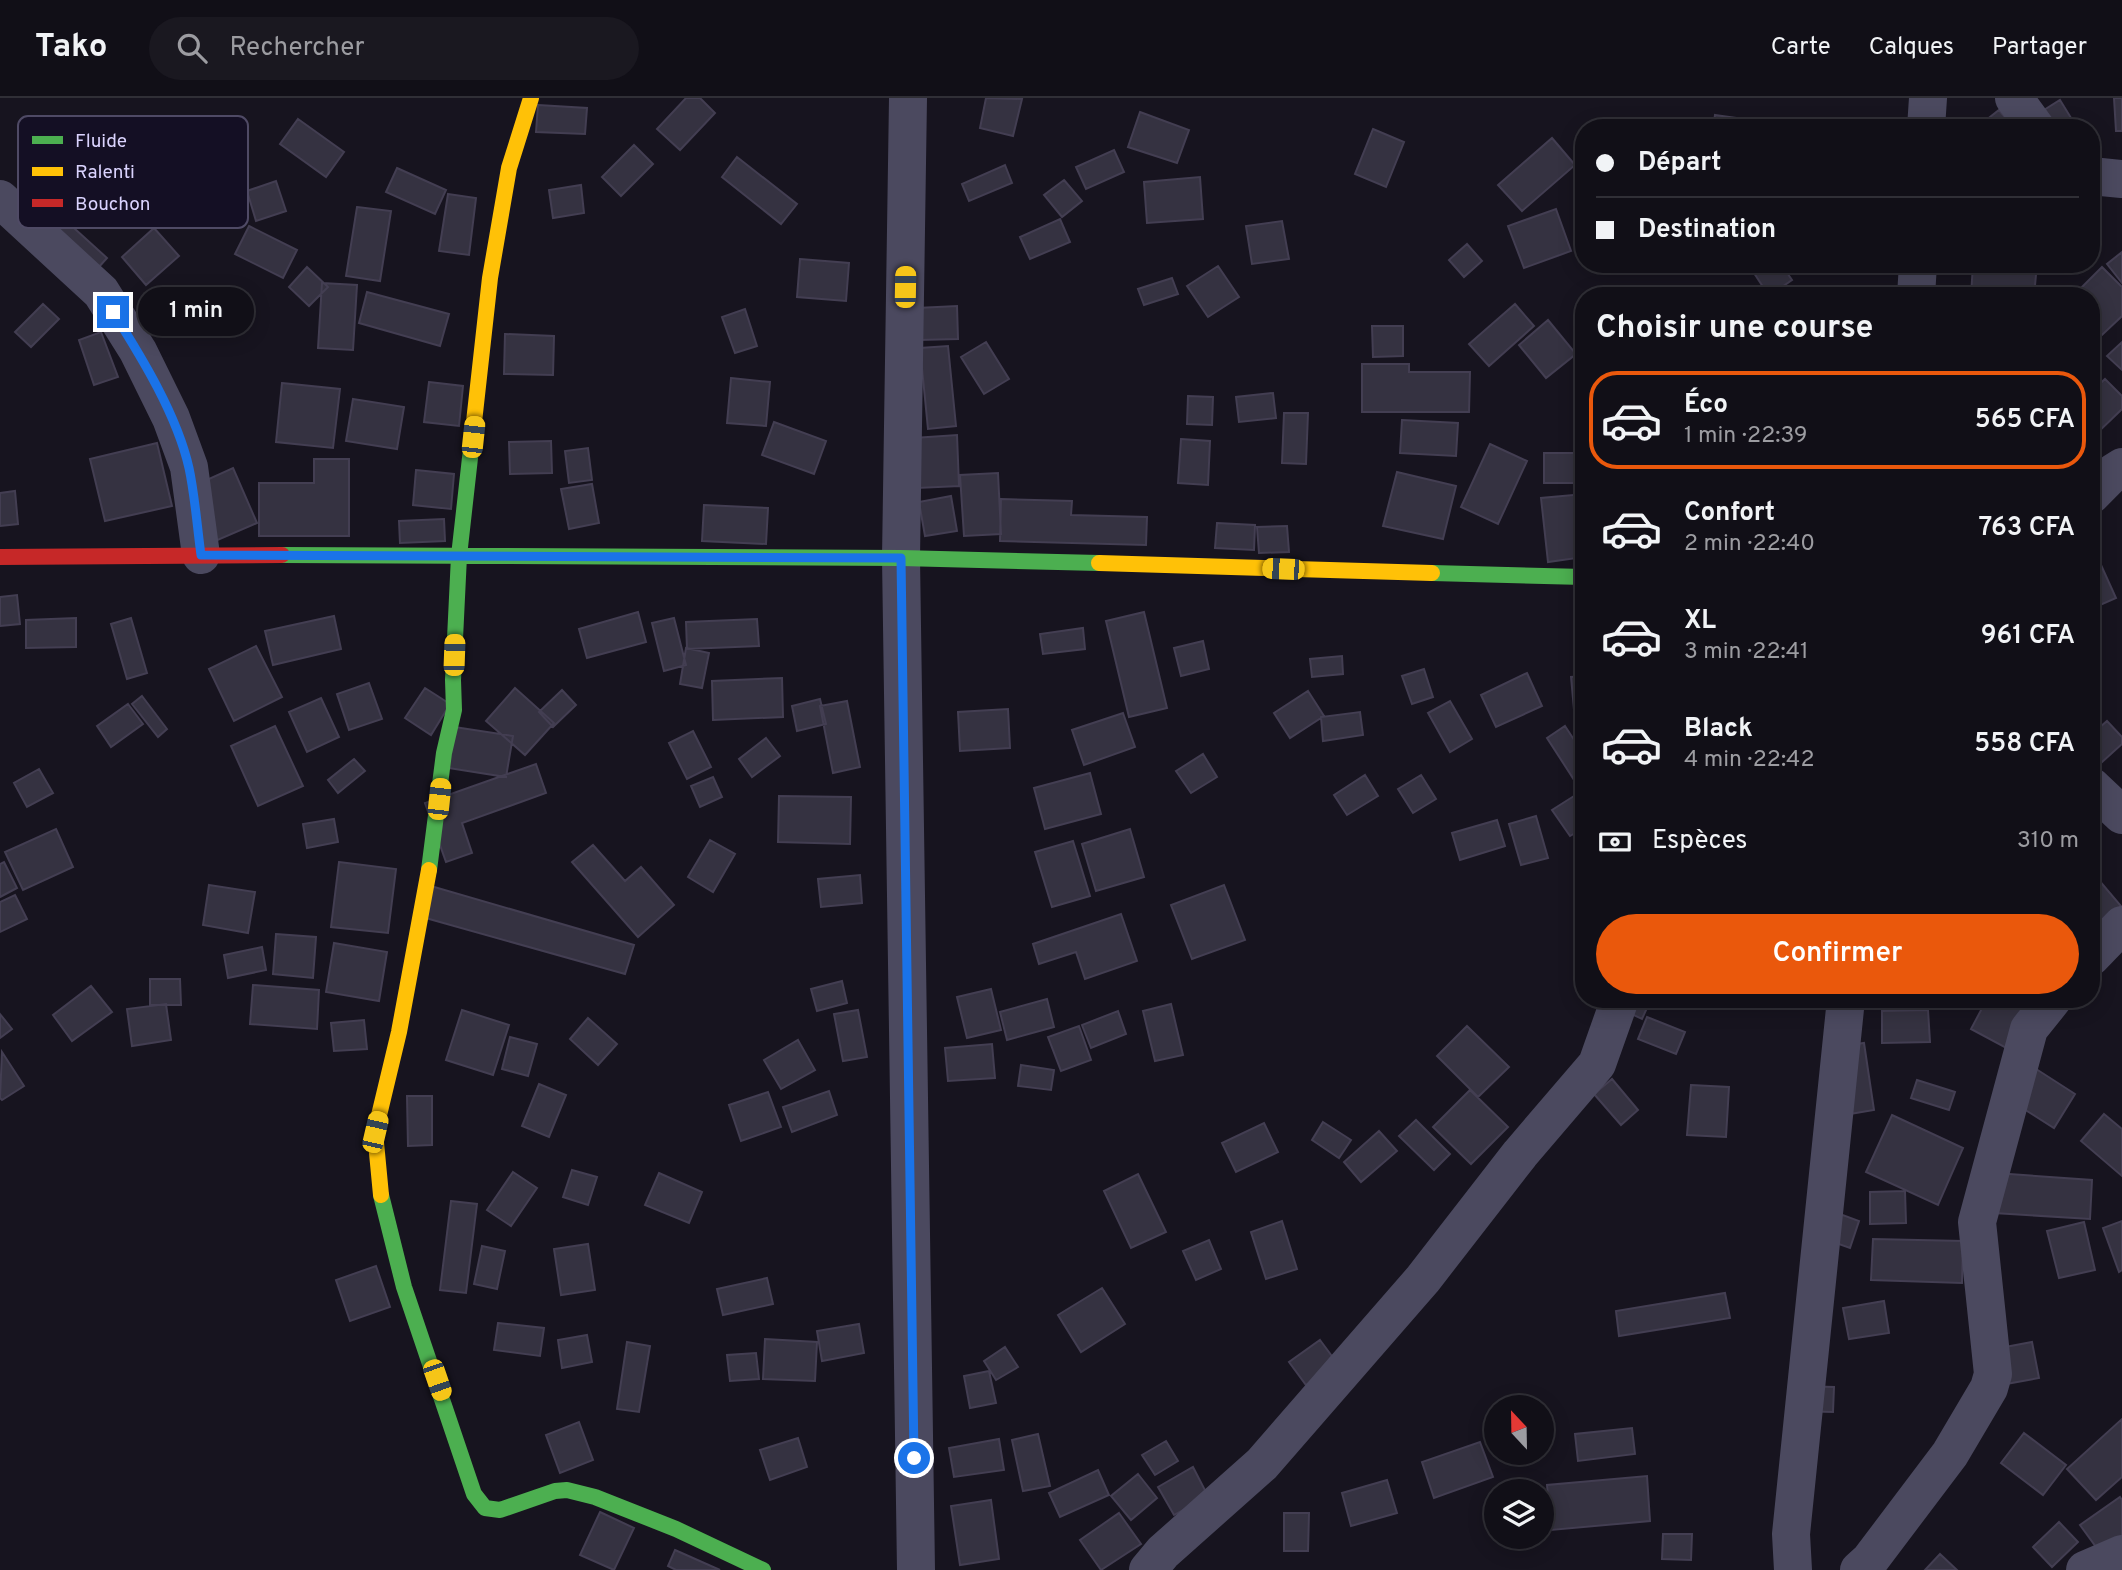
<!DOCTYPE html>
<html lang="fr">
<meta charset="utf-8">
<style>
:root{--surface:#110f17;--page:#1a1820;--text:#f1f3f6;--muted:#9c9ca1;--line:#302f36;--accent:#ea580c}
body{margin:0;font-family:Overpass,sans-serif;background:var(--page);color:var(--text);height:100vh;display:flex;flex-direction:column;font-size:26px;white-space:nowrap}
*{box-sizing:border-box;margin:0}
p{font-size:23px;color:var(--muted)}
.icon{flex:none;width:38px;height:38px;fill:none;stroke:currentColor;stroke-width:2;stroke-linecap:round;stroke-linejoin:round}
.map{position:relative;flex:1;overflow:hidden}
.drawer{position:absolute;left:1575px;top:189px;width:525px;height:721px;display:flex;flex-direction:column;background:var(--surface);border-radius:28px;box-shadow:0 4px 18px #0003,0 0 0 2px var(--line)}
.drawer>*{flex:none}
.top-card{position:absolute;left:1575px;top:21px;width:525px;height:154px;border-radius:28px;box-shadow:0 4px 18px #0003,0 0 0 2px var(--line);display:grid;align-content:center;height:154px;padding:0 21px;background:var(--surface)}
.needle{width:46px;rotate:338deg}
.controls{position:absolute;left:1484px;top:1297px;display:grid;gap:14px}
.controls a{display:grid;place-items:center;width:70px;height:70px;border-radius:50%;background:var(--surface);box-shadow:0 4px 18px #0003,0 0 0 2px var(--line);font-size:35px}
.end{position:absolute;width:32px;height:32px;margin:-16px;border:9px solid #1a73e8;background:#fff;box-shadow:0 0 0 4px #fff}
.from{border-radius:50%}
.bubble{position:absolute;height:49px;border-radius:24px;background:var(--surface);box-shadow:0 4px 18px #0003,0 0 0 2px var(--line);font-size:23px;font-weight:600;line-height:49px;text-align:center}
.car{position:absolute;width:21px;height:42px;margin:-21px -10px;border-radius:9px;box-shadow:0 0 5px 2px #0007;background:linear-gradient(#f5c518 24%,#345 0 40%,#f5c518 0 76%,#345 0 86%,#f5c518 0)}
.top-card b{display:flex;align-items:center;gap:24px;height:66px;font-size:26px}
.top-card b+b{border-top:2px solid var(--line)}
.top-card i{width:18px;height:18px;background:var(--text)}
ul{padding:0;list-style:none}
li{display:flex;align-items:center;gap:21px;height:98px;margin:0 14px 10px;padding:0 7px;border:4px solid transparent;border-radius:28px}
li div{flex:1}
li b{display:block;font-size:26px}
li em{font-style:normal;font-weight:600}
li.selected{border-color:var(--accent)}
li>.icon{width:63px;height:63px;stroke-width:1.5}
h2{padding:0 21px;font-size:32px;line-height:84px}
.pay{display:flex;align-items:center;gap:18px;height:77px;padding:0 21px;font-size:26px}
.pay p{margin-inline-start:auto}
.action{display:flex;gap:14px;margin-top:auto;padding:14px 21px}
.action a{flex:1;height:80px;border-radius:42px;background:var(--accent);color:#fff;font-size:28px;font-weight:600;line-height:80px;text-align:center}
header{display:flex;align-items:center;gap:42px;box-sizing:border-box;height:98px;padding:0 35px;background:var(--surface);border-bottom:2px solid var(--line)}
header strong{font-size:33px}
nav{display:flex;gap:38px;margin-inline-start:auto;font-size:24px}
.search{width:490px;height:63px;background:var(--page);display:flex;align-items:center;gap:18px;box-sizing:border-box;padding:0 24px;border-radius:38px;color:var(--muted);font-size:26px}
.map>svg:first-child{display:block}
.building{fill:#353241;stroke:#433e52;stroke-width:2}
.lines{fill:none;stroke-linecap:round;stroke-linejoin:round}
.street{stroke:#4b495f;stroke-width:38}
.fast{stroke:#4caf50;stroke-width:16}
.slow{stroke:#ffc107;stroke-width:16}
.jam{stroke:#c62828;stroke-width:16}
.route{stroke:#1a73e8;stroke-width:9}
.key{fill:#140f24;stroke:#4f4a65;stroke-width:2}
.key-label{font-size:19px;fill:#dad3fe}
</style>
<header>
<strong>Tako</strong>
<div class="search"><svg class="icon" aria-label="search" viewBox="0 0 24 24"><circle cx="10" cy="10" r="6"/><path d="M15 15l6 6"/></svg>Rechercher</div>
<nav><a>Carte</a><a>Calques</a><a>Partager</a></nav>
</header>
<div class="map">
<svg width="2122" height="1472" viewBox="0 0 2122 1472">
<rect width="100%" height="100%" fill="#17141f"/>
<!-- building -->
<path class="building" d="M686,0H700L715,15L680,52L657,31Z
M986,0L1022,1L1013,38L980,30Z
M2114,0H2122V33H2116Z
M2060,2L2076,28L2044,30L2036,17Z
M538,7L587,10L585,36L536,34Z
M1999,12L2014,30H1976Z
M1140,14L1189,32L1177,65L1128,49Z
M1715,17L1808,30H1713Z
M298,21L344,54L326,79L280,46Z
M1373,31L1404,44L1386,89L1355,76Z
M1552,40L1575,67L1522,113L1498,87Z
M634,47L653,66L621,98L602,79Z
M1114,52L1124,74L1086,91L1076,69Z
M737,59L797,106L781,126L722,79Z
M1005,67L1012,85L969,103L962,86Z
M397,70L446,92L435,116L386,94Z
M1200,79L1203,121L1147,125L1144,84Z
M1064,82L1082,103L1062,119L1044,97Z
M276,83L286,113L256,123L247,93Z
M581,87L584,115L553,120L549,92Z
M448,96L476,100L469,157L439,153Z
M357,109L391,113L380,183L346,178Z
M1556,111L1571,153L1524,170L1508,128Z
M64,121L107,160L89,180L46,141Z
M1060,121L1070,144L1030,161L1020,139Z
M1282,123L1289,161L1252,166L1246,128Z
M249,128L297,152L283,180L235,156Z
M154,130L179,158L146,187L122,159Z
M1467,146L1482,163L1464,179L1449,162Z
M2122,154V185L2107,166Z
M800,161L849,165L846,203L797,199Z
M1768,166H1781L1792,182L1769,198L1754,175Z
M1973,166H2037L2034,198H1971Z
M1218,168L1239,199L1208,219L1187,188Z
M307,169L328,189L309,208L289,189Z
M2102,169L2122,189V218L2102,237L2091,227V198H2073Z
M1172,180L1178,196L1144,207L1138,191Z
M322,185L357,187L353,252L318,250Z
M367,194L449,216L440,248L359,225Z
M43,206L59,221L31,249L15,234Z
M1515,206L1534,228L1489,268L1469,246Z
M957,208L958,241L918,242L917,210Z
M745,211L757,248L735,255L722,219Z
M1548,222L1576,256L1546,280L1519,247Z
M1372,228H1403V258L1373,259Z
M101,234L118,279L94,287L79,242Z
M505,236L554,238L553,277L504,276Z
M986,244L1009,281L984,296L961,259Z
M2122,244V272L2107,258Z
M948,248L956,328L928,331L920,250Z
M1362,266H1409V274H1470L1469,314H1362Z
M731,280L770,284L766,328L727,325Z
M2105,281L2122,298V311L2091,341V294Z
M429,284L463,288L459,328L424,324Z
M282,285L340,291L333,350L276,344Z
M1273,295L1276,320L1239,324L1236,299Z
M1188,298L1213,299L1212,327L1187,326Z
M353,301L404,309L397,351L346,343Z
M1584,304V333L1578,331Z
M1284,315H1308L1306,366L1282,365Z
M1402,322L1458,325L1456,358L1400,355Z
M774,324L826,343L814,376L762,357Z
M957,337L959,388L917,390L914,340Z
M1181,341L1210,343L1208,387L1178,385Z
M551,343L552,375L510,376L509,344Z
M157,345L172,408L105,423L90,361Z
M1490,346L1527,363L1498,426L1461,409Z
M588,350L592,382L569,385L565,353Z
M1544,355H1584V385H1544Z
M314,361H349V438H259V385H314Z
M233,370L257,425L213,444L189,390Z
M416,372L454,376L451,411L413,407Z
M1397,374L1456,388L1443,441L1383,428Z
M998,375L1001,436L964,438L960,377Z
M592,386L599,425L569,431L561,391Z
M15,393L18,426L0,428V395Z
M1584,396V459L1548,464L1541,400Z
M951,398L957,433L925,438L919,404Z
M1001,401L1072,403L1071,417L1147,419L1146,447L1000,443Z
M704,407L768,410L766,446L702,443Z
M444,421L445,443L400,445L399,423Z
M1217,425L1255,427L1254,452L1215,450Z
M1287,428L1289,454L1259,455L1257,429Z
M2101,467L2116,500L2091,511V472Z
M17,497L20,526L0,528V499Z
M638,514L646,544L587,560L579,531Z
M1144,514L1167,610L1129,619L1106,523Z
M334,518L341,551L273,567L265,533Z
M76,520V549L26,550V522Z
M131,520L147,575L127,581L111,526Z
M674,520L686,567L664,573L652,525Z
M757,521L759,548L687,551L686,524Z
M1083,530L1085,551L1043,556L1040,536Z
M1203,543L1209,571L1181,578L1174,550Z
M256,548L282,599L234,623L209,571Z
M686,550L709,555L702,590L680,586Z
M1342,558L1343,576L1312,579L1310,561Z
M1424,571L1433,599L1412,606L1402,578Z
M1527,575L1542,608L1496,629L1481,597Z
M1584,578V633H1576L1571,579Z
M782,580L783,619L713,622L712,583Z
M369,585L382,621L349,632L337,596Z
M425,590L450,606L431,637L405,620Z
M515,590L554,625L525,657L486,623Z
M562,592L576,607L553,629L539,614Z
M1308,593L1324,618L1290,640L1274,615Z
M142,598L167,631L158,639L132,606Z
M321,600L339,639L307,654L289,614Z
M820,601L826,626L797,633L792,608Z
M847,603L860,669L833,675L820,608Z
M1450,603L1472,641L1450,654L1428,615Z
M128,606L143,626L111,649L97,628Z
M1008,611L1010,650L960,653L958,614Z
M1360,614L1363,637L1323,643L1321,619Z
M1123,615L1135,649L1084,667L1072,632Z
M2107,623L2122,639V646L2091,674V637Z
M275,628L303,688L258,708L231,648Z
M448,628L513,638L506,679L442,669Z
M1565,628L1584,657V684L1578,688L1547,640Z
M693,633L711,669L687,681L669,645Z
M766,640L780,658L752,679L739,661Z
M1203,656L1217,679L1191,695L1176,673Z
M354,661L365,673L338,695L328,682Z
M536,666L546,695L462,725L472,755L446,764L425,705Z
M39,671L53,695L27,709L14,685Z
M1090,675L1101,716L1045,731L1034,690Z
M1365,677L1378,698L1347,717L1334,697Z
M1421,677L1436,701L1413,715L1398,691Z
M713,679L722,699L700,709L691,688Z
M779,698L851,699L850,746L778,744Z
M1574,698L1584,713V730L1570,738L1552,712Z
M1536,718L1548,760L1521,767L1509,726Z
M334,721L338,744L307,750L303,726Z
M1497,722L1505,748L1460,762L1452,735Z
M56,731L73,769L23,792L5,754Z
M1130,731L1144,779L1096,793L1082,746Z
M710,742L735,756L713,794L688,779Z
M1073,743L1090,798L1052,809L1035,754Z
M593,747L625,783L641,769L674,807L638,839L572,764Z
M4,764L17,790L0,799V766Z
M339,764L396,771L388,835L331,829Z
M860,777L862,805L821,809L818,781Z
M2098,781L2121,808L2096,831L2091,826V787Z
M424,786L634,847L625,876L415,817Z
M209,787L255,794L248,835L203,827Z
M1224,787L1245,842L1192,861L1171,807Z
M15,797L27,821L0,834V804Z
M1121,816L1137,863L1085,881L1076,854L1039,866L1033,846Z
M276,836L316,839L313,880L273,876Z
M334,845L387,854L379,903L326,894Z
M262,849L266,872L228,880L224,857Z
M150,881H180L181,907H150Z
M842,883L847,905L817,913L811,891Z
M253,887L319,892L317,931L250,926Z
M91,888L112,914L72,943L53,917Z
M991,891L1001,932L967,940L957,899Z
M1047,901L1054,929L1007,942L1000,914Z
M1620,901H1651L1642,921L1617,909Z
M1987,901H2008L2031,913L2010,952L1971,931Z
M166,906L171,942L132,948L127,911Z
M1171,906L1183,957L1155,963L1143,913Z
M462,912L509,927L493,977L446,962Z
M858,912L867,959L843,963L834,916Z
M1928,912L1930,944L1882,945V913Z
M1118,913L1126,936L1091,950L1082,927Z
M0,916L12,931L0,940Z
M1647,919L1685,934L1676,956L1638,941Z
M588,920L617,946L598,967L570,941Z
M364,922L367,951L334,953L331,925Z
M1079,928L1091,962L1061,973L1048,939Z
M1467,928L1509,969L1478,999L1437,958Z
M510,939L537,946L528,978L502,971Z
M798,942L815,972L781,991L764,962Z
M1864,945L1874,1012L1838,1018L1828,950Z
M992,946L995,980L948,983L945,950Z
M2,954L24,988L2,1002L0,1000Z
M1021,967L1054,972L1051,992L1018,988Z
M2033,969L2075,996L2054,1030L2011,1003Z
M1612,981L1638,1012L1621,1027L1594,996Z
M1917,982L1955,994L1949,1012L1911,1000Z
M539,986L566,997L549,1039L522,1028Z
M1691,987L1729,989L1726,1039L1687,1037Z
M1470,992L1508,1029L1471,1066L1433,1029Z
M829,993L837,1017L792,1034L783,1009Z
M768,994L781,1029L741,1043L729,1007Z
M407,998H432V1047L408,1048Z
M2104,1016L2122,1031V1078L2081,1043Z
M1892,1017L1963,1050L1938,1107L1866,1074Z
M1416,1022L1450,1056L1434,1072L1399,1038Z
M1323,1024L1351,1042L1339,1060L1312,1042Z
M1264,1025L1278,1054L1236,1074L1222,1045Z
M1379,1033L1397,1053L1361,1084L1344,1064Z
M572,1072L597,1079L588,1107L563,1099Z
M513,1074L537,1090L511,1128L487,1112Z
M1981,1074L2092,1082L2090,1121L1978,1114Z
M659,1075L702,1094L689,1125L645,1107Z
M1138,1076L1166,1134L1131,1150L1104,1093Z
M1905,1093L1906,1125L1870,1126V1094Z
M451,1103L477,1106L466,1195L440,1192Z
M1829,1112L1859,1123L1850,1150L1819,1139Z
M1282,1123L1297,1171L1266,1181L1251,1134Z
M2122,1123V1172L2119,1174L2103,1130Z
M2084,1124L2095,1172L2059,1180L2047,1133Z
M1873,1141L1963,1143L1962,1185L1871,1182Z
M1209,1142L1221,1171L1196,1182L1183,1153Z
M588,1146L595,1192L561,1197L554,1151Z
M482,1148L505,1153L497,1191L474,1186Z
M376,1168L390,1209L350,1223L336,1182Z
M767,1180L773,1206L723,1217L717,1191Z
M1102,1190L1125,1226L1081,1254L1058,1217Z
M1725,1195L1730,1220L1619,1238L1616,1213Z
M1884,1203L1889,1235L1849,1241L1843,1210Z
M498,1225L544,1230L540,1258L494,1252Z
M859,1226L864,1255L822,1263L817,1233Z
M587,1237L592,1264L562,1270L558,1242Z
M765,1241L817,1244L815,1283L763,1281Z
M1320,1242L1337,1265L1306,1287L1289,1264Z
M627,1244L650,1248L639,1314L617,1311Z
M2032,1244L2039,1280L1995,1288L1989,1252Z
M1005,1249L1018,1269L996,1282L984,1263Z
M756,1255L759,1281L730,1283L727,1257Z
M989,1273L996,1305L970,1310L964,1278Z
M1796,1288L1834,1289L1833,1314L1795,1313Z
M2122,1321V1379L2096,1402L2067,1371Z
M579,1324L593,1362L560,1375L546,1337Z
M1632,1330L1635,1356L1578,1363L1575,1336Z
M2024,1335L2066,1367L2043,1397L2001,1365Z
M1038,1336L1050,1388L1023,1393L1012,1342Z
M798,1340L807,1369L770,1382L760,1352Z
M999,1341L1004,1372L954,1379L949,1350Z
M1166,1343L1178,1363L1155,1377L1142,1357Z
M1480,1344L1493,1379L1434,1400L1422,1364Z
M1193,1369L1208,1398L1174,1417L1158,1389Z
M1098,1372L1109,1397L1060,1419L1049,1395Z
M1138,1376L1157,1400L1131,1422L1111,1398Z
M1647,1378L1650,1423L1551,1432L1547,1387Z
M1387,1382L1397,1415L1351,1428L1342,1395Z
M2120,1399L2122,1402V1437L2099,1453L2080,1427Z
M991,1402L999,1461L960,1467L951,1408Z
M600,1414L634,1430L614,1472L580,1457Z
M1119,1415L1141,1446L1101,1472L1080,1442Z
M1284,1415H1309L1308,1453H1284Z
M2059,1424L2078,1444L2052,1469L2033,1449Z
M1663,1436H1692L1691,1462L1662,1461Z
M675,1452L720,1472H676L668,1468Z
M1940,1456L1957,1472H1925Z"/>
<g class="lines">
<!-- street -->
<path class="street" d="M908,0L901,460L916,1472
M2014,0L2036,30
M1926,30L1928,0
M2091,78L2122,81
M0,101L101,194L138,253L171,320L189,369L201,457
M1916,198L1918,166
M2091,397L2114,374L2122,369
M2091,688L2122,717
M2091,859L2122,827
M1148,1472L1163,1454L1262,1366L1423,1181L1520,1056L1597,966L1620,901
M1793,1472L1791,1436L1846,901
M1859,1472L1870,1462L1950,1356L1989,1290L1993,1276L1977,1124L2029,931L2053,901
M2085,1472L2122,1456"/>
<!-- fast -->
<path class="fast" d="M282,457L901,460L1099,465
M1432,475L1584,479
M429,772L444,655L454,612L453,582L459,458L471,351
M381,1097L404,1189L474,1396L485,1410L500,1412L555,1393L567,1392L595,1399L676,1431L763,1472"/>
<!-- slow -->
<path class="slow" d="M471,351L490,180L509,70L531,0
M1099,465L1432,475
M381,1097L375,1034L399,934L429,772"/>
<!-- jam -->
<path class="jam" d="M0,459L282,457"/>
</g>
<g class="lines">
<!-- route -->
<path class="route" d="M113,214C142,260 177,317 189,370C195,398 197,428 201,457L901,460L914,1360"/>
</g>
<!-- legend -->
<rect x="18" y="18" width="230" height="112" rx="10" class="key"/>
<rect x="32" y="38" width="31" height="8" fill="#4caf50"/>
<rect x="32" y="69" width="31" height="9" fill="#ffc107"/>
<rect x="32" y="101" width="31" height="8" fill="#c62828"/>
<g class="key-label">
<text x="75" y="49">Fluide</text>
<text x="75" y="80">Ralenti</text>
<text x="75" y="112">Bouchon</text>
</g>
</svg>
<div class="controls">
<a><svg class="needle" viewBox="-14 -14 28 28"><path d="M0-13l5 13h-10z" fill="#e53935"/><path d="M0 13l5-13h-10z" fill="#9c9ca1"/></svg></a>
<a><svg class="icon" aria-label="layers" viewBox="0 0 24 24"><path d="M12 4l9 5-9 5-9-5zM3 14l9 5 9-5"/></svg></a>
</div>
<i class="end from" style="left:914px;top:1360px"></i>
<i class="end" style="left:113px;top:214px"></i>
<div class="bubble" style="left:138px;top:189px;width:116px">1 min</div>
<i class="car" style="left:905px;top:189px;rotate:1deg"></i>
<i class="car" style="left:473px;top:339px;rotate:6deg"></i>
<i class="car" style="left:1283px;top:471px;rotate:272deg"></i>
<i class="car" style="left:454px;top:557px;rotate:2deg"></i>
<i class="car" style="left:439px;top:701px;rotate:6deg"></i>
<i class="car" style="left:375px;top:1034px;rotate:13deg"></i>
<i class="car" style="left:437px;top:1282px;rotate:161deg"></i>
<div class="top-card">
<b><i class="from"></i>Départ</b>
<b><i></i>Destination</b>
</div>
<section class="drawer">
<h2>Choisir une course</h2>
<ul>
<li class="selected"><svg class="icon" aria-label="car" viewBox="0 0 24 24"><path d="M5 17H2v-5l4-1 3-4h7l3 4 3 1v5h-3M9 17h6M6 11h13"/><circle cx="7" cy="17" r="2"/><circle cx="17" cy="17" r="2"/></svg><div><b>Éco</b><p>1 min · 22:39</p></div><em>565 CFA</em></li>
<li><svg class="icon" aria-label="car" viewBox="0 0 24 24"><path d="M5 17H2v-5l4-1 3-4h7l3 4 3 1v5h-3M9 17h6M6 11h13"/><circle cx="7" cy="17" r="2"/><circle cx="17" cy="17" r="2"/></svg><div><b>Confort</b><p>2 min · 22:40</p></div><em>763 CFA</em></li>
<li><svg class="icon" aria-label="car" viewBox="0 0 24 24"><path d="M5 17H2v-5l4-1 3-4h7l3 4 3 1v5h-3M9 17h6M6 11h13"/><circle cx="7" cy="17" r="2"/><circle cx="17" cy="17" r="2"/></svg><div><b>XL</b><p>3 min · 22:41</p></div><em>961 CFA</em></li>
<li><svg class="icon" aria-label="car" viewBox="0 0 24 24"><path d="M5 17H2v-5l4-1 3-4h7l3 4 3 1v5h-3M9 17h6M6 11h13"/><circle cx="7" cy="17" r="2"/><circle cx="17" cy="17" r="2"/></svg><div><b>Black</b><p>4 min · 22:42</p></div><em>558 CFA</em></li>
</ul>
<div class="pay"><svg class="icon" aria-label="cash" viewBox="0 0 24 24"><path d="M3 7h18v10H3z"/><circle cx="12" cy="12" r="2"/></svg>Espèces<p>310 m</p></div>
<div class="action"><a>Confirmer</a></div>
</section>
</div>
